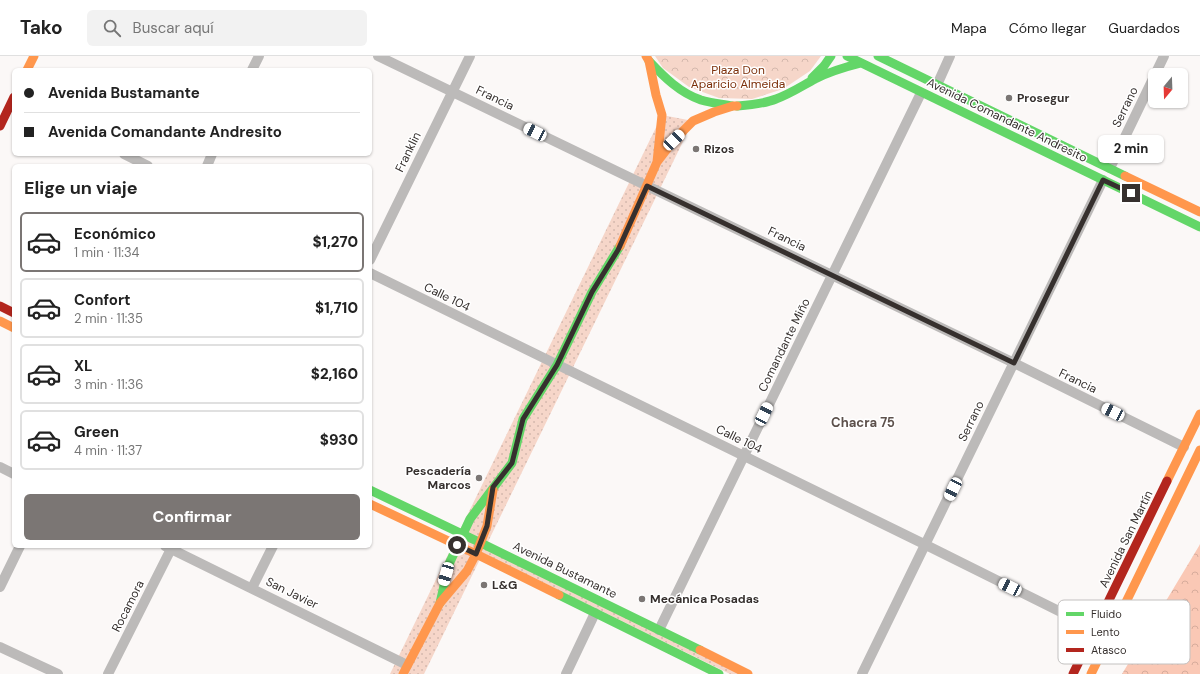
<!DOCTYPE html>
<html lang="es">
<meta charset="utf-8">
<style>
:root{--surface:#fff;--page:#f2f2f2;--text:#222;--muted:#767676;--line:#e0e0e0;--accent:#7b7674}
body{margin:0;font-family:"DM Sans",sans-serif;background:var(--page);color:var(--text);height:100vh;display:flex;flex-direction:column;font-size:15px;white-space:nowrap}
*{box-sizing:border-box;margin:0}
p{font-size:13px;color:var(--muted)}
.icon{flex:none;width:22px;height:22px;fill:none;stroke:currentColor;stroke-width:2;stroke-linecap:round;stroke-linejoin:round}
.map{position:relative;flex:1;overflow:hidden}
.details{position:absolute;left:12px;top:108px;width:360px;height:384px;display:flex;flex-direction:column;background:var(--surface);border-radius:6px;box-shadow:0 1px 3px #0004}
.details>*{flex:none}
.top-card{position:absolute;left:12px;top:12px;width:360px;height:88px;border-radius:6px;box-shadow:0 1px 3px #0004;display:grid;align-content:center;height:88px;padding:0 12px;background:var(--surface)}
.needle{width:26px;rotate:199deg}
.buttons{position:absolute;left:1148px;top:12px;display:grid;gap:8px}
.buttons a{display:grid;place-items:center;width:40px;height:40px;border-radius:6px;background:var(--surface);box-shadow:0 1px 3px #0004;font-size:20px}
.end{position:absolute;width:18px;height:18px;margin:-9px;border:5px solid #36302e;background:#fff;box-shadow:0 0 0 2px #fff}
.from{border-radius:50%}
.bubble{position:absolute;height:28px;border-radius:6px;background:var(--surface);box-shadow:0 1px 3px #0004;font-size:13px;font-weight:800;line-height:28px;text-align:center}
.car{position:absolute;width:12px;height:24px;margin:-12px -6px;border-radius:5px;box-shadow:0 0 3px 1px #0007;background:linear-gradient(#fff 24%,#345 0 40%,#fff 0 76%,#345 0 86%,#fff 0)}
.top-card b{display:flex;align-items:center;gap:14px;height:38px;font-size:15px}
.top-card b+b{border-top:1px solid var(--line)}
.top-card i{width:10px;height:10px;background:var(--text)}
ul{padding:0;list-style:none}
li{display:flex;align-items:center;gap:12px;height:60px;margin:0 8px 6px;padding:0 4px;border:2px solid var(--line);border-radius:6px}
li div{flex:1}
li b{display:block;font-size:15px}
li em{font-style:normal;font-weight:800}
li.on{border-color:var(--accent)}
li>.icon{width:36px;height:36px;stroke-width:1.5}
h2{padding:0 12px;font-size:18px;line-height:48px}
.primary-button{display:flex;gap:8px;margin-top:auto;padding:8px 12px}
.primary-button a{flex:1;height:46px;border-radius:6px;background:var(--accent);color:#fff;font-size:16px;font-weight:800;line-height:46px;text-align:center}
header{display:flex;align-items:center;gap:24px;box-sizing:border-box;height:56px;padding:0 20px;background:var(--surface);border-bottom:1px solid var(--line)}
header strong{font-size:19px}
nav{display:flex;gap:22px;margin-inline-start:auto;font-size:14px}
.search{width:280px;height:36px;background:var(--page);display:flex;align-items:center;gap:10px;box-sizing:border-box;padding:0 14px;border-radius:6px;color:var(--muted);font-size:15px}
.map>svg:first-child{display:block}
.grass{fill:url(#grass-dots)}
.forest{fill:url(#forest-crowns)}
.park{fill:url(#park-crowns)}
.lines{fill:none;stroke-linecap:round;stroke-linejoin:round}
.street{stroke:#bcbab9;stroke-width:10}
.fast{stroke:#63d668;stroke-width:9}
.slow{stroke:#ff974d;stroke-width:9}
.jam{stroke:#b3261e;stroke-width:9}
.route{stroke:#36302e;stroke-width:5}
.poi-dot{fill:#7b7674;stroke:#fff;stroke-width:1.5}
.labels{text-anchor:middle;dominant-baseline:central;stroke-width:3;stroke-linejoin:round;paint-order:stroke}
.park-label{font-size:12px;fill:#7d300b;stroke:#fff}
.street-label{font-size:12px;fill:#36302e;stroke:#fff}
.poi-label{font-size:12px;font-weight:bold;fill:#36302e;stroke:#fff;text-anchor:start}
.neighbourhood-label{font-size:13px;font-weight:bold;fill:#5d514c;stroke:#fff}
.key{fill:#fff;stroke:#c3c1c0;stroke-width:1}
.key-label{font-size:11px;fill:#36302e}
</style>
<header>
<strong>Tako</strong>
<div class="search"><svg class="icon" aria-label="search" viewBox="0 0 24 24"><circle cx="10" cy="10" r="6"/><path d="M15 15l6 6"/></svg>Buscar aquí</div>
<nav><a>Mapa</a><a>Cómo llegar</a><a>Guardados</a></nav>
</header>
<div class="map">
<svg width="1200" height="618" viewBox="0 0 1200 618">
<defs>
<pattern id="grass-dots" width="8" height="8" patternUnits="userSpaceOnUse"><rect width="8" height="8" fill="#f6d6c9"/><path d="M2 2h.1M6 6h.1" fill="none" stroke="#d4b8ad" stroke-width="1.8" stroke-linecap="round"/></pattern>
<pattern id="forest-crowns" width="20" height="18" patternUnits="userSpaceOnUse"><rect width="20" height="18" fill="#fac8b5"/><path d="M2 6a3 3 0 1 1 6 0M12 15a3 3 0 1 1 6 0" fill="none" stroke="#d7ac9c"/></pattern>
<pattern id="park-crowns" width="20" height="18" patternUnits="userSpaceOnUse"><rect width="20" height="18" fill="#f6d6c9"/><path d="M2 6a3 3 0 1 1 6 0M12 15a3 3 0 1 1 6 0" fill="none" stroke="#d4b8ad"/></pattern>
</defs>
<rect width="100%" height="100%" fill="#fbf8f7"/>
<!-- grass -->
<path class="grass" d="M662,59L693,65L485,492L741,618H730L483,497L424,618H390Z"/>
<!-- forest -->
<path class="forest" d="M1200,488V618H1122L1199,490Z"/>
<!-- park -->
<path class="park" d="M655,0H821L810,15L783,33L752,43L719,42L689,31L663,12Z"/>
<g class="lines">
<!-- street -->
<path class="street" d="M378,0L1014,307L1184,391
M252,14L259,0
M937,29L950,0
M124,98L148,110
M207,110L212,98
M1110,112L1164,0
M370,204L470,0
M370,217L926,489L1095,573
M0,411L14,418
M165,490L407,609
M0,531L20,490
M252,532L273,490
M659,574L921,37
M0,591L58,618
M108,618L171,493
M566,618L595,557
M862,618L1103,124"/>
<!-- fast -->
<path class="fast" d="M847,0L1200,171
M878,0L1125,120
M649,5C664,21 680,37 701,44C711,47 722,48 732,50
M812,22L824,10L831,0
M737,50C750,49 764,48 776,43C790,38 802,30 815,23C829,16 845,11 861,7
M370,434L481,487L700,594
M559,539L719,618
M440,547L449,508L470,463L512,407L523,363L557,309L592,236L620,190"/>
<!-- slow -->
<path class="slow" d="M646,0L649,5L656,39L662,59L657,106
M27,14L34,0
M1125,120L1200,156
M620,190L657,106L674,84L693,65L714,56L733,50H737
M0,265L14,272
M1167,425L1200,358
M370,448L476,498L559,539
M700,594L748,618
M403,618L440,547L467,515L476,498L487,470L493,434
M1091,618L1200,394"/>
<!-- jam -->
<path class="jam" d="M0,70L14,41
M0,250L14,257
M1073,618L1167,425"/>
</g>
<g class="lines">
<!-- route -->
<path class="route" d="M457,489L476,498L487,470L493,431L512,407L523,363L557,309L592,236L618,194L647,130L1014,307L1103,124L1131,137"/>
</g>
<!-- markers -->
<g class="poi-dot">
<circle cx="1009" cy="42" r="4"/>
<circle cx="696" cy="93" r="4"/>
<circle cx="479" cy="422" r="4"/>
<circle cx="484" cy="529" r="4"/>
<circle cx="642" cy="543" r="4"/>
</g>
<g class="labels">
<!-- park labels -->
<g class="park-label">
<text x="738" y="14">Plaza Don<tspan x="738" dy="14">Aparicio Almeida</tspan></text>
</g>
<!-- street labels -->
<g class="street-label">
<text transform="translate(495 42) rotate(26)">Francia</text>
<text transform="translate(1125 51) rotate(-64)">Serrano</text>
<text transform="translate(1007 64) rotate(26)">Avenida Comandante Andresito</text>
<text transform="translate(408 96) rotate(-64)">Franklin</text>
<text transform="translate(787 183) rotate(26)">Francia</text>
<text transform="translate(447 241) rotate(26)">Calle 104</text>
<text transform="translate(784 289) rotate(-64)">Comandante Miño</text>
<text transform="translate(1078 325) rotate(26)">Francia</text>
<text transform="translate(971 365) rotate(-64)">Serrano</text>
<text transform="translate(739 383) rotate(26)">Calle 104</text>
<text transform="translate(1126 483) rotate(-64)">Avenida San Martín</text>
<text transform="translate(565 514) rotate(26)">Avenida Bustamante</text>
<text transform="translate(292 537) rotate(26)">San Javier</text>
<text transform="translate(128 550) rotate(-63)">Rocamora</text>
</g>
<!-- poi labels -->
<g class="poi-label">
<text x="1017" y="42">Prosegur</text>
<text x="704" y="93">Rizos</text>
<text x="471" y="415" text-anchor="end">Pescadería<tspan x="471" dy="14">Marcos</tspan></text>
<text x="492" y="529">L&amp;G</text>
<text x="650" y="543">Mecánica Posadas</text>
</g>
<!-- neighbourhood labels -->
<g class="neighbourhood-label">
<text x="863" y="366">Chacra 75</text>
</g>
</g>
<!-- legend -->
<rect x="1058" y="544" width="132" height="64" rx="6" class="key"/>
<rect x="1066" y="556" width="18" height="4" fill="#63d668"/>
<rect x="1066" y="574" width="18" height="4" fill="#ff974d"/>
<rect x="1066" y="592" width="18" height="4" fill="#b3261e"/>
<g class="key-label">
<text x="1091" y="562">Fluido</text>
<text x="1091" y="580">Lento</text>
<text x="1091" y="598">Atasco</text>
</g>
</svg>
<div class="buttons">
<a><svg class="needle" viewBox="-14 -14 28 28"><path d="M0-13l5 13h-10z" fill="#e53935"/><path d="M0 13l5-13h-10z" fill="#767676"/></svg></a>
</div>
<i class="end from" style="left:457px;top:489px"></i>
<i class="end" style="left:1131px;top:137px"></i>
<div class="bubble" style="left:1098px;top:79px;width:66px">2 min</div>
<i class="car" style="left:535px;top:76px;rotate:296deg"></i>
<i class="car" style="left:674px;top:84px;rotate:46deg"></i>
<i class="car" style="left:1113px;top:356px;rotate:296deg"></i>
<i class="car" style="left:764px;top:358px;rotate:26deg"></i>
<i class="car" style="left:953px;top:433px;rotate:206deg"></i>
<i class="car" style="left:446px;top:518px;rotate:196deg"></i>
<i class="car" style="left:1010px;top:531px;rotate:296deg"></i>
<div class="top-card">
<b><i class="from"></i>Avenida Bustamante</b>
<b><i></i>Avenida Comandante Andresito</b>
</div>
<section class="details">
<h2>Elige un viaje</h2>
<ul>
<li class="on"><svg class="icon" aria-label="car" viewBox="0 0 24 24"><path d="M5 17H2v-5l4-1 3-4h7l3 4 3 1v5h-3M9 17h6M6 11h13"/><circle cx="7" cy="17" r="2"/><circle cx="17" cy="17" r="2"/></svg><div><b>Económico</b><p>1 min · 11:34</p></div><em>$1,270</em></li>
<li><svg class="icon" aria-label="car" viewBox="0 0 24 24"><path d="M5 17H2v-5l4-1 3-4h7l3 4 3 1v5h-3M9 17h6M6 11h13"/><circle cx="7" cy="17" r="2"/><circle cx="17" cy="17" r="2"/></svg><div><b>Confort</b><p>2 min · 11:35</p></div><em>$1,710</em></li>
<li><svg class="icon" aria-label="car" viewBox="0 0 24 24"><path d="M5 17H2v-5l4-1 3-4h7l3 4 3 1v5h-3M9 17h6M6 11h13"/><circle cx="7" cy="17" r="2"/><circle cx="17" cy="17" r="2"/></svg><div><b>XL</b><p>3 min · 11:36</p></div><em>$2,160</em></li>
<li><svg class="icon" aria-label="car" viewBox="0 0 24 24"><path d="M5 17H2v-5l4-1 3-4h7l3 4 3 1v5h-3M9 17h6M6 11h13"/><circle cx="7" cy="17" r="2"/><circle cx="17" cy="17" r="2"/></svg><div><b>Green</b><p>4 min · 11:37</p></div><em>$930</em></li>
</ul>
<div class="primary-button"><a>Confirmar</a></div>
</section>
</div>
